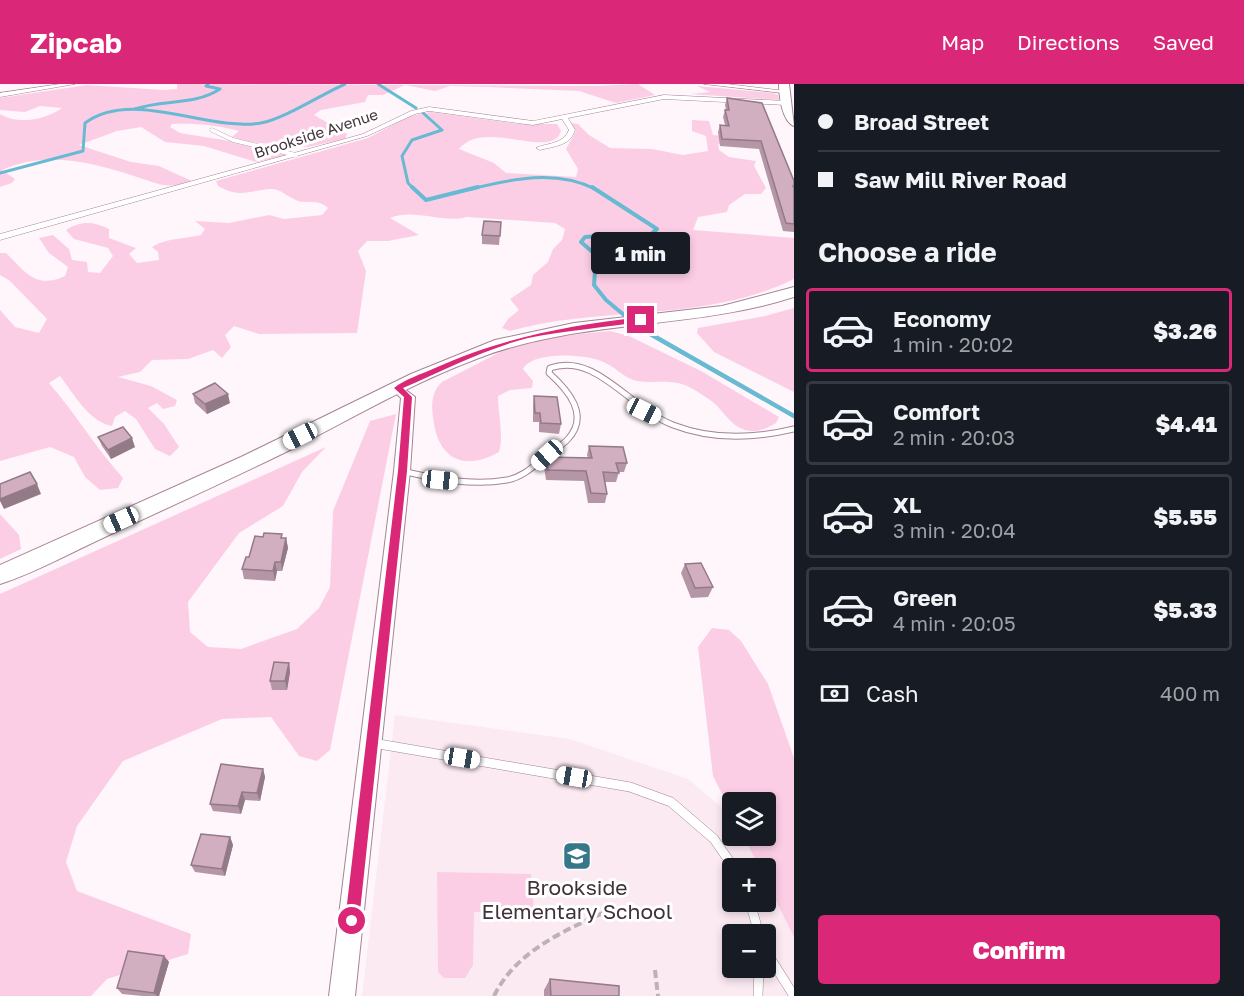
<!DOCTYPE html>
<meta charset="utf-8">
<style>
:root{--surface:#171b24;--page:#242831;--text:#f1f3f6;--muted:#9ea1a6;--line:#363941;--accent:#db2777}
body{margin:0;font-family:"Golos Text",sans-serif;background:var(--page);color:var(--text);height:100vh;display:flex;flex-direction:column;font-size:22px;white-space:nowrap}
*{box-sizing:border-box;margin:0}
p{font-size:20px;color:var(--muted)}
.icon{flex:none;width:33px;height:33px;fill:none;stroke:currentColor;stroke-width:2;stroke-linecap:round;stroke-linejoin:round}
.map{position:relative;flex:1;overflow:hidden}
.details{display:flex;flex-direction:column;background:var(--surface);width:450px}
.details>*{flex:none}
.hud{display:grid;align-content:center;height:132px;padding:0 24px;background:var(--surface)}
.controls{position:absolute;left:722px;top:708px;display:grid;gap:12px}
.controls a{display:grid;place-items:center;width:54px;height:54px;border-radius:6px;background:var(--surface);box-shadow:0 3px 9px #0003;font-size:30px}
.end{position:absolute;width:27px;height:27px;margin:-14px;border:8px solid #db2777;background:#fff;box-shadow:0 0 0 3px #fff}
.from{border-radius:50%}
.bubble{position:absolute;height:42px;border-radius:6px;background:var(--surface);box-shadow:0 3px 9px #0003;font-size:20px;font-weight:800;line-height:42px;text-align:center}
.car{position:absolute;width:18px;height:36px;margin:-18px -9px;border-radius:8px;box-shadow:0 0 4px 2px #0007;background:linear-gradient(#fff 24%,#345 0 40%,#fff 0 76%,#345 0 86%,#fff 0)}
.hud b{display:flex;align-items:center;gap:21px;height:57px;font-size:22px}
.hud b+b{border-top:2px solid var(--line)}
.hud i{width:15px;height:15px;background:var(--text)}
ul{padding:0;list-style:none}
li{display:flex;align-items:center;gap:18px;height:84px;margin:0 12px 9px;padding:0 12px;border:3px solid var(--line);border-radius:6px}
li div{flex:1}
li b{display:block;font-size:22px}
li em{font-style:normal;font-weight:800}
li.selected{border-color:var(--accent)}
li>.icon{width:54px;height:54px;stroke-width:1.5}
h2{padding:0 24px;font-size:27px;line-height:72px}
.pay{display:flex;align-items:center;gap:15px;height:66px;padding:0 24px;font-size:22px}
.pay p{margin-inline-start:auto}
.cta{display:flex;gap:12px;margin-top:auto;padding:12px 24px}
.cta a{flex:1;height:69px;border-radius:6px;background:var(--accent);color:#fff;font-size:24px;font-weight:800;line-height:69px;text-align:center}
header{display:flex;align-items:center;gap:36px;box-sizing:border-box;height:84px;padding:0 30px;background:var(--accent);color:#fff}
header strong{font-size:28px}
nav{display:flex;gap:33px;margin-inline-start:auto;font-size:21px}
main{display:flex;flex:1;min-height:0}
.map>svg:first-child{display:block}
.built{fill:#fceaf3;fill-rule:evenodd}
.green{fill:#fccee6}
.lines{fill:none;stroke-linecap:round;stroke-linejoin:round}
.stream-far2{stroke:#68b9d2;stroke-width:3}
.stream-far1{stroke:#68b9d2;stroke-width:4}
.stream{stroke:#68b9d2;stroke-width:4.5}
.service-far2-casing{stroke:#a58495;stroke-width:4.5}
.service-far1-casing{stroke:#a58495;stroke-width:7}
.service-casing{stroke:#a58495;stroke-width:10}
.minor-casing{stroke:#a58495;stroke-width:1}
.tertiary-casing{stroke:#a58495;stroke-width:2}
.trunk-casing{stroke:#a58495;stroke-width:2}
.path{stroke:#bbb1b6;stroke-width:4;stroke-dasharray:8 4;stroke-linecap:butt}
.service-far2{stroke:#fff;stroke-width:4}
.service-far1{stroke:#fff;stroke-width:5}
.service{stroke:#fff;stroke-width:9}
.minor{fill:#fff;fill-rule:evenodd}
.tertiary{fill:#fff;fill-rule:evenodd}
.trunk{fill:#fff;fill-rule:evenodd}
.wall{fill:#b596a6}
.shaded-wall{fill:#937a87}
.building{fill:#d2aec1;stroke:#937a87;stroke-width:1.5}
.route{fill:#db2777}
.labels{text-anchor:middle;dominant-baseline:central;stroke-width:6;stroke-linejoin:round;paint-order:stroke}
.far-street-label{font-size:15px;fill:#403239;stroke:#fff}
.near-poi-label{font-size:21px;fill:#403239;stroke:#fff}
</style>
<header>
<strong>Zipcab</strong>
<nav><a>Map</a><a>Directions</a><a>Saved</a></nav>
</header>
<main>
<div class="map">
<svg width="794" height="912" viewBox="0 0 794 912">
<rect width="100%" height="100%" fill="#fef6fa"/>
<!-- built -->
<path class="built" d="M395,631L570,655L688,695L732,732V752H755L794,794V912H362ZM732,784H765V818H732ZM732,850H765V884H732Z"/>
<!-- green -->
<path class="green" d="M177,0L595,2L638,0L655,11L616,19L579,7L487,3L450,2L435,7L405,1L383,11H368L365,18L321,26L314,31L347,50L345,55L308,63L249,58L232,53L239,47C217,41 194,39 172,40L170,43L180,49L279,65L292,71L256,78L204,62L165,58L141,43L117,47L79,61L131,78L159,82L192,97C165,106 160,100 134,92C90,78 46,67 2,86L15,95L12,99L0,103V30C18,41 45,36 62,24L40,22L25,28L0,26V14L87,1L164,6L177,5Z
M697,2L772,9L778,11L779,16L690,10L710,8Z
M431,28L519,40H557L561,47C552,77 484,34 459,65L494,79L506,89L576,93L578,85L566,65L576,47L571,39L578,40L589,51L610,64L652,65L683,71L708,67L706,52L692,47V36L709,37L713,51L723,52L724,59L718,60L719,66L729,73L756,77L754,82L766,104L761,110H745L729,121L727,128L698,133L693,146L794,154V195C706,239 603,221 510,247L502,244L508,235L519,226L510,215L531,201L533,191L548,178L553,165L562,156L565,145L555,139L467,133C442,140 415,124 390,134L419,151L388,157H367L358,167L366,187L357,249L259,250L234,242L225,251L231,263L222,274L213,266L188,275L152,276L140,288L118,293L151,302L177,316L175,322L163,325L157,319L148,324L164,340L179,363L170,372L155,365L136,335L125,327L115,333L112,342C89,338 73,309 60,292L49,299C75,329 96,364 123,394L118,404L100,406L85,393L74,373L50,363L0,377V226L15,243L39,249L47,235L10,197L0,191V169H6C25,187 35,206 65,192L68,183L49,169L39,154L53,151L69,165L72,176L87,178L88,188L100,189L113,172L108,164L74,155L66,146C81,137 92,137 109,145V154L136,164L129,170L137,179L159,176L158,168L152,163C166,154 184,155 201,151L205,145L195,137L229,139L269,131L284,135L322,131L328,124C318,115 310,120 298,117C289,114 281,105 272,105C249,106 241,115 218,102L216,97L368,54L410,32Z
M794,224V308L714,268L697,249L698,244L765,232Z
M610,247L629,252L701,287L779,333L776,339C766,345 757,349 745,346C731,342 725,329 714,319C707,314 699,308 691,304C673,294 655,300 637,297C623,294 614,281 601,277C583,270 533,267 523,285L533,297L532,304L510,306L498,312C498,330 504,352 499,368C462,389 437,373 433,333C431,320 432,307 442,298L504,266L551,253Z
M396,330L330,666L317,677L299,672L271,633L222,635L123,677L77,742L66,778L77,807L191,850L188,870L107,895L91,912H0V510L326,363L302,388L283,422L239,449L188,518L190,548L208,563L241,565L297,545L319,524L330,503L333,427L370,337Z
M0,430L19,451L21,465L0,475Z
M712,544L729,546L741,557L768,600L794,674V853L765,795V784H760L743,752H765V718H732V730L713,692L698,563Z
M437,788L531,790L534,828H474L473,881L465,894H444L438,888Z"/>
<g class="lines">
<!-- stream-far2 -->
<path class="stream-far2" d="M378,0L416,24
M135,25C163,15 194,22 220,5L206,2L208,0
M0,89L83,67L85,39C133,4 206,48 261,39C284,35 322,10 345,0
M414,105L408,99L402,72L412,56L442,46L422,28
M471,105C512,95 556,85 595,105"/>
<!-- stream-far1 -->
<path class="stream-far1" d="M412,103L426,116L478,103
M592,103L657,145L649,152L623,150L585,153L581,158L604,178L595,187L594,201L606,216L624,231"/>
<!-- stream -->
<path class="stream" d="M638,243L794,332"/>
<!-- service-far2 casing -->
<g class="service-far2-casing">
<path id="service-far2" d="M212,46L233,56L296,71"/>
</g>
<!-- service-far1 casing -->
<g class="service-far1-casing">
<path id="service-far1" d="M402,387C436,395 472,402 507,396C523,393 534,382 546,372C553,366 562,362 568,355C590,331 568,306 549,289L550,284C596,268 629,324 673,341C712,356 753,355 794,345"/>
</g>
<!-- service casing -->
<g class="service-casing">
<path id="service" d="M373,659L630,703L671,718L714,755L734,784
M750,818L759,850
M765,866L794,912
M758,912L759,884"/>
</g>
<!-- minor casing -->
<g class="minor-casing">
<path id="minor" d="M60,0H75L0,13V9Z
M704,0H727L786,7L783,9Z
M664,11L786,17L789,19L786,21L664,15L568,34L575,46C570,62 555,62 540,66L536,64L538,63C550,59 564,59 569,46L562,35L533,41L429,27L415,30L367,52L0,156V150L363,50L411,27L429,23L533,37Z"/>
</g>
<!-- tertiary casing -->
<g class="tertiary-casing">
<path id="tertiary" d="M398,300L415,313L410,387L355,912H329L394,387L401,314L391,304Z"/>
</g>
<!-- trunk casing -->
<g class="trunk-casing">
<path id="trunk" d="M779,0H789L794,42C782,37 779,12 779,0Z
M794,203V213C691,246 580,235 479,274C414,298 354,333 292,365C231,395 169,423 107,452C72,468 37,488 0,500V481L241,373L411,290L495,256L574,239L722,222Z"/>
</g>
<!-- path -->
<path class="path" d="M655,886L658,912
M494,912C516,867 564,847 607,827"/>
<!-- service-far2 -->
<use href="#service-far2" class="service-far2"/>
<!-- service-far1 -->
<use href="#service-far1" class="service-far1"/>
<!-- service -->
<use href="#service" class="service"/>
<!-- minor -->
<use href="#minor" class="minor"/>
<!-- tertiary -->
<use href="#tertiary" class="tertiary"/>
<!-- trunk -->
<use href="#trunk" class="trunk"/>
</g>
<!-- wall -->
<path class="wall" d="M727,14L794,97V148L783,147L759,65L720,62L718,48L720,41H725L723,33L725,26H726L725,21Z
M501,138L499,161L482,160V151Z
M193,310L230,319L207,330L195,319Z
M534,312L561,340L559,350L539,348V338H533V321Z
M98,353L135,363L111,375L102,362Z
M589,362L627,379L624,388H619L616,398H605L607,410L605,419H588L584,397L546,396L544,383L546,373L588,374L587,371Z
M283,454H286L288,464L282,487H277L275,497L244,495L242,485L249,473Z
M685,480L713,503L708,513L691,514L681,489Z
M289,579L290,588L287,606H272L270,597Z
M263,685L265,693L260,717L245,716L241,730L213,727L210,720Z
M230,753L233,761L225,792L195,788L191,781Z
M164,872L169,878L159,912H143L122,910L117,904Z
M550,895L619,912H544V906Z"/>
<!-- shaded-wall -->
<path class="shaded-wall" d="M228,310L230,319L207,330L205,320Z
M132,354L135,363L111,375L108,366Z
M37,400L41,410L4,425L0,417V415Z
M286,454L288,464L282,487L281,478Z
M275,478L277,487L275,497L273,487Z
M289,579L290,588L287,606L285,597Z
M263,685L265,693L260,717L257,709Z
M242,708L245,716L241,730L238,722Z
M230,753L233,761L225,792L222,785Z
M164,872L169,878L159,912H157L154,909Z"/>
<!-- building -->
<path class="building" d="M727,14L762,19L794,97V102H793L794,104V140L786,139L761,57L722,55L720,41L729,42L725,26H729Z
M484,137L501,138L500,152L482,151Z
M215,299L228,310L205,320L193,310Z
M534,312L557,313L561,340L541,339L540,329H535Z
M123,343L132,354L108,366L98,353Z
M589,362L623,363L627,379H616L619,389L603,388L607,410L591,409L586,387L548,386L546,373L592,374Z
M30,388L37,400L0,415V400Z
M264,449L282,450L281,454H286L281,478H275L273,487L242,485L246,473H249L255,452L263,453Z
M701,479L713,503L695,504L685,480Z
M274,578L289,579L285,597H270Z
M221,680L263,685L257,709L242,708L238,722L210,720Z
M201,750L230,753L222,785L191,781Z
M128,867L164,872L154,909L117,904Z
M550,895L619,902V912H551Z"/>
<!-- route -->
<path class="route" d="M641,233L644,237C605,244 567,246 528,254C485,265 444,286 403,304L412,313L407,387L359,837L352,844L347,842L345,837L398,387L404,313L394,304C405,295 422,290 435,284C504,253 567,242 641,233Z"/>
<!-- icons -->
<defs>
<g id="school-square" transform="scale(1.5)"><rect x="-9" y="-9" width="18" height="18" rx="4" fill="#37778a" stroke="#fff"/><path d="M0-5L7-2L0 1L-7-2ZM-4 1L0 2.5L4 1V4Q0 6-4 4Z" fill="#fff"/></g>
</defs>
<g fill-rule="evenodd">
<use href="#school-square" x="577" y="772"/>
</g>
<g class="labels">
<!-- far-street labels -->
<g class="far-street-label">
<text transform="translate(316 49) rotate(-18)">Brookside Avenue</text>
</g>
<!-- near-poi labels -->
<g class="near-poi-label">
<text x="577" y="803">Brookside<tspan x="577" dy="24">Elementary School</tspan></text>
</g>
</g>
</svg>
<div class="controls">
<a><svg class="icon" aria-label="layers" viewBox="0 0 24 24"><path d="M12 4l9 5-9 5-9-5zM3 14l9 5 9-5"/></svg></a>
<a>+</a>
<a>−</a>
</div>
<i class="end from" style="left:352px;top:837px"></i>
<i class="end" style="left:641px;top:236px"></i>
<div class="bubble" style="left:591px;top:148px;width:99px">1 min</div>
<i class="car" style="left:644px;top:327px;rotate:116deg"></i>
<i class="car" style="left:300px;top:352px;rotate:243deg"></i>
<i class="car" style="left:547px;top:371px;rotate:228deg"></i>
<i class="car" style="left:440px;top:396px;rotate:96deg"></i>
<i class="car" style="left:121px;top:436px;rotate:246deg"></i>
<i class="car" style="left:462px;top:674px;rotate:99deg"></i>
<i class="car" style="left:574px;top:693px;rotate:280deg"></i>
</div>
<section class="details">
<div class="hud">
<b><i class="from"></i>Broad Street</b>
<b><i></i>Saw Mill River Road</b>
</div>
<h2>Choose a ride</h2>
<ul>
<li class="selected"><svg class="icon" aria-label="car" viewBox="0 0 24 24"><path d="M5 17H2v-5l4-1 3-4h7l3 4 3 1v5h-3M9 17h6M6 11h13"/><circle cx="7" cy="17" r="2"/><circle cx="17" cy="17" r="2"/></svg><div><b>Economy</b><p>1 min · 20:02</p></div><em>$3.26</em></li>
<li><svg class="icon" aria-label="car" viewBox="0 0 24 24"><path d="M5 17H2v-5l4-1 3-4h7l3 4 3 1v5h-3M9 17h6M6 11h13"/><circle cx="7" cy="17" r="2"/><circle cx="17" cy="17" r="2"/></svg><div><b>Comfort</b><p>2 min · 20:03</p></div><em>$4.41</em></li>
<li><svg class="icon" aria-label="car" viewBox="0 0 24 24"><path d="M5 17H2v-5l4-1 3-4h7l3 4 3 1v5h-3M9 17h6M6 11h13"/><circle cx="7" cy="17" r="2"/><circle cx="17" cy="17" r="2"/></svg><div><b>XL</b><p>3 min · 20:04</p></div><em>$5.55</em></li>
<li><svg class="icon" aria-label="car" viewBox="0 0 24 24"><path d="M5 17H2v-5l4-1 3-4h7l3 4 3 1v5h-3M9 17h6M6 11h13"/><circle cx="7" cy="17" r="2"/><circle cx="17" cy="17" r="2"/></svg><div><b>Green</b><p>4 min · 20:05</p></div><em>$5.33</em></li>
</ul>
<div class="pay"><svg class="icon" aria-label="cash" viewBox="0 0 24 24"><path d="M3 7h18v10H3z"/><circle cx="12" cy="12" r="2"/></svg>Cash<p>400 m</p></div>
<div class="cta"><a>Confirm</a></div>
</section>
</main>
